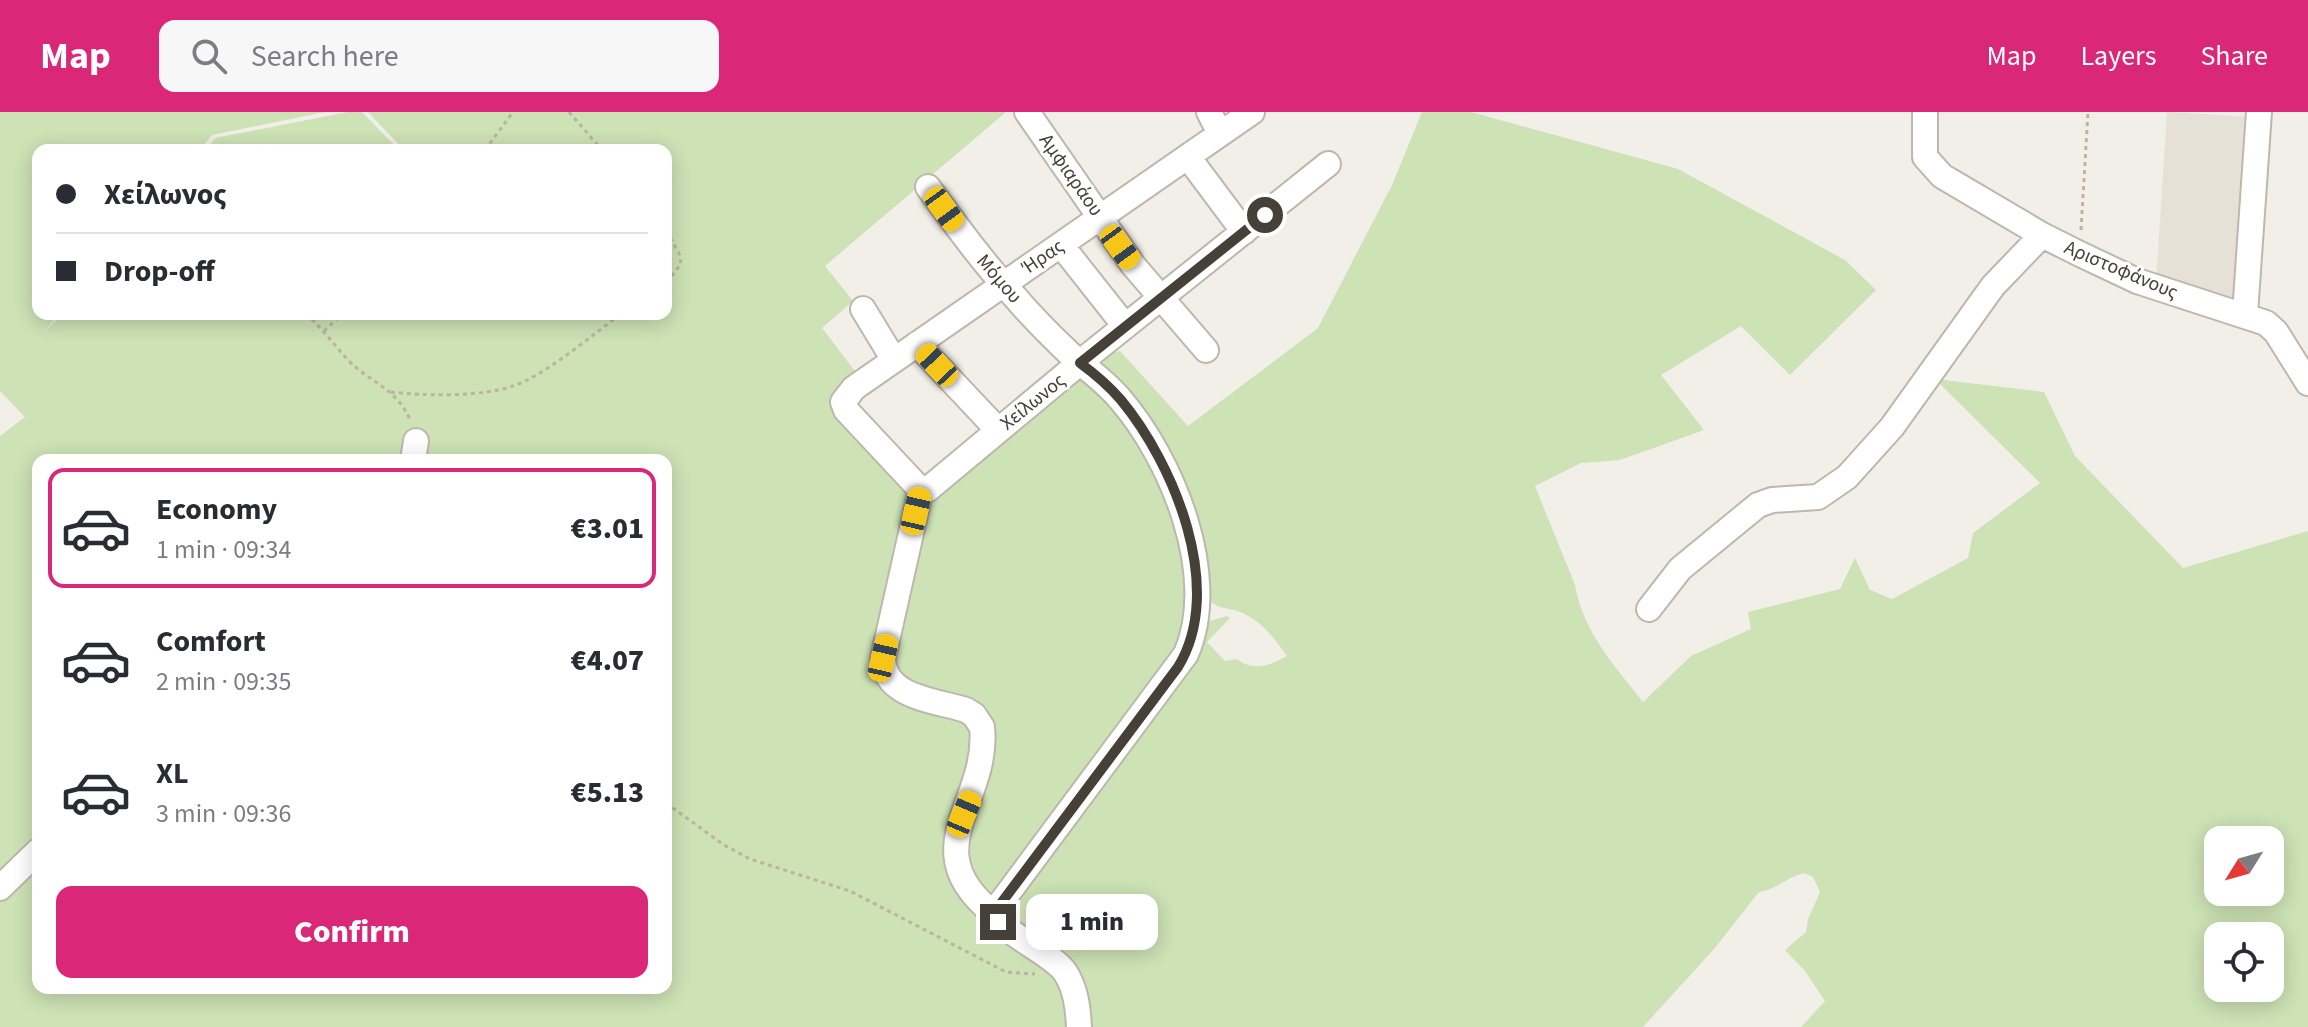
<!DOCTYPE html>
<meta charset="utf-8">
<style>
:root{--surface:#fff;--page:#f7f7f7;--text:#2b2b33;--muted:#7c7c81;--line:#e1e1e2;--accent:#db2777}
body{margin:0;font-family:"Source Sans 3",sans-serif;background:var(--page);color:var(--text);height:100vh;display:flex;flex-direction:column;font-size:30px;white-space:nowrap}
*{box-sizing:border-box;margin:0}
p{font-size:26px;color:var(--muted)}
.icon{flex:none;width:44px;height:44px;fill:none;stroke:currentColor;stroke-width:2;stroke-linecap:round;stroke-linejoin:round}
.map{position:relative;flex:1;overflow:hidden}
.panel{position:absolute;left:32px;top:342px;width:640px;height:540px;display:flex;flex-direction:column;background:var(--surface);border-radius:16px;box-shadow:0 4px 20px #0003}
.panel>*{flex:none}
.banner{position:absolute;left:32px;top:32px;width:640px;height:176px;border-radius:16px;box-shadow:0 4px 20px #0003;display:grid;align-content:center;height:176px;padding:0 24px;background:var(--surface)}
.needle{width:52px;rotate:233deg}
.buttons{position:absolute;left:2204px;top:714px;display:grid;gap:16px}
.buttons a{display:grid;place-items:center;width:80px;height:80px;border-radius:16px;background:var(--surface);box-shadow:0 4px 20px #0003;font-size:40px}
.end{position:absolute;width:36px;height:36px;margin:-18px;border:10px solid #454038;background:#fff;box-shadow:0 0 0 4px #fff}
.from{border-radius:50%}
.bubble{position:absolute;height:56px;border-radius:16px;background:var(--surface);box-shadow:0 4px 20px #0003;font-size:26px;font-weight:800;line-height:56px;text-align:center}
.car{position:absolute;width:24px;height:48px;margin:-24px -12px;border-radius:10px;box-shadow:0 0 6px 2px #0007;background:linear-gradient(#f5c518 24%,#345 0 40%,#f5c518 0 76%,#345 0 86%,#f5c518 0)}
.banner b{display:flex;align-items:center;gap:28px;height:76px;font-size:30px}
.banner b+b{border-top:2px solid var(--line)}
.banner i{width:20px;height:20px;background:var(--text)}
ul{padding:14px 0 0;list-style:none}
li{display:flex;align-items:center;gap:24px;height:120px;margin:0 16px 12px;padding:0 8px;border:4px solid transparent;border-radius:16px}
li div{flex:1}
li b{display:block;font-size:30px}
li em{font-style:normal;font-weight:800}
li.selected{border-color:var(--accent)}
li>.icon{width:72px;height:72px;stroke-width:1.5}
.primary-button{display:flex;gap:16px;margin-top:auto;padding:16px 24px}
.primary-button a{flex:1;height:92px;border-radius:16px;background:var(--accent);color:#fff;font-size:32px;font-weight:800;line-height:92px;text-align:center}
header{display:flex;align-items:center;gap:48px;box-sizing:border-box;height:112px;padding:0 40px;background:var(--accent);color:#fff}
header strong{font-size:38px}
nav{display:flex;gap:44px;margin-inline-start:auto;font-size:28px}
.search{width:560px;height:72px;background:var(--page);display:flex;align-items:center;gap:20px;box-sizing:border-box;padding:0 28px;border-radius:16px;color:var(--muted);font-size:30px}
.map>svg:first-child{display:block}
.residential{fill:#e6e1d7}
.green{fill:#cde2b5;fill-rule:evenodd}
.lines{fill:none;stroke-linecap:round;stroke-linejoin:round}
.minor-casing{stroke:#bdb7ac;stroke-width:28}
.path{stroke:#bdb39e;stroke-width:3;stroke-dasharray:4 4;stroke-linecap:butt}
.minor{stroke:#fff;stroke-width:24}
.route{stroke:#454038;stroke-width:10}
.labels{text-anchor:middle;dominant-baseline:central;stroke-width:6;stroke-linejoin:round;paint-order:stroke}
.street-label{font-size:20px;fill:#454038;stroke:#fff}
</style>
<header>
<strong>Map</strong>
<div class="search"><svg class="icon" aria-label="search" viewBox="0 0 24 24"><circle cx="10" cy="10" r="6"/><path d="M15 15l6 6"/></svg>Search here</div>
<nav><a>Map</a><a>Layers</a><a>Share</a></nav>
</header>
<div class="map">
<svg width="2308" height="915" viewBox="0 0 2308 915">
<rect width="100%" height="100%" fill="#f2efe8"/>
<!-- residential -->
<path class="residential" d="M2167,0L2253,5L2237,195L2156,172Z"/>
<!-- green -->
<path class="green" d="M0,0H325L212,23L200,38H38V202H59L43,221L62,202H666V38H404L368,0H1006L825,154L853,189L822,216L858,263L841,277L917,385L1078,264L1086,265L1142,331L1186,435L1185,525L989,796L1059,868L1073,915H0V324L25,305L0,279ZM38,348H666V876H38Z
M348,0H362L399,38H206L215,26Z
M1422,0H1471L1678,57L1845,148L1876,178L1790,263L1741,214L1661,263L1704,318L1620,348L1581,351L1535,374L1575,473C1583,520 1615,554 1643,590L1691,544L1751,517L1748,500L1840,477L1855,446L1870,478L1892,487L1968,446L1973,421L2040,371L1935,267L2044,280L2075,344L2183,456L2308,419V915H1801L1825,889L1805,859L1785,838L1806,820L1808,807L1820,780L1813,765L1804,761C1787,765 1776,778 1759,780L1714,837L1643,915H1087V897L1005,807L1007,797L1190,560L1203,533L1206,510L1227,504L1230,506L1207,530L1225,549L1237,547C1253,560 1271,553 1287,544C1274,526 1261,508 1240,500C1229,495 1219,498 1210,489L1204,437L1095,253L1106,242L1120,239L1188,314L1318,216L1392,73ZM2218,728H2270V780H2218ZM2218,824H2270V876H2218Z"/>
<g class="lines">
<!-- minor casing -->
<g class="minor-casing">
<path id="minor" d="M1027,0L1133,153L1206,238
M1209,0L1220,22
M1252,0L854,276L843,290L846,298L918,375L927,378L1083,248L1328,52
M1925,0V45L1942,64L2042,123L2080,142L2137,169L2266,211L2276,220L2308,271
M1188,45L1244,120
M928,75C956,113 983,151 1015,185C1032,205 1051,224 1070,242C1087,257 1106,270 1120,287C1172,347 1220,464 1186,542L994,800C995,817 1052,841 1065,860C1076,877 1078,896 1079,915
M1061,133L1125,214
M863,197L894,248
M2245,202L2259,0
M917,232L998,318
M413,348L416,329
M921,377L883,546C884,586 935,588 966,598L974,603L982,615C990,690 912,737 994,802
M1649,497L1680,457L1758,393L1772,388L1818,385L1847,365L1892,315L1993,174L2042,123
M0,776L38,739"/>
</g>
<!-- path -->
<path class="path" d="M569,0L602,38
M485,38L513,0
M2081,118L2088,0
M666,119L679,141L681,152L666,171
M306,202C322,216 334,233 349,249C372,272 397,276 411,310
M324,219L342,202
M391,280C426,284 480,285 513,274C546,263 592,223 621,202
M666,691L724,733L750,747L850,779L1006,860L1035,862"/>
<!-- minor -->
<use href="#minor" class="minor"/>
</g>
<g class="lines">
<!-- route -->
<path class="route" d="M998,810L994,804L996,798L1178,555C1226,477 1174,352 1121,288C1109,274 1095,262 1080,251L1265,103"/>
</g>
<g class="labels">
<!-- street labels -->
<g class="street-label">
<text transform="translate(1071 63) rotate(55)">Αμφιαράου</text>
<text transform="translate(1043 145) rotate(-34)">Ήρας</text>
<text transform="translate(2121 158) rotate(23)">Αριστοφάνους</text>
<text transform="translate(999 167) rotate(49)">Μόμου</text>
<text transform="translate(1033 290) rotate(-39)">Χείλωνος</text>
</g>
</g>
</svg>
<div class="buttons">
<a><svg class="needle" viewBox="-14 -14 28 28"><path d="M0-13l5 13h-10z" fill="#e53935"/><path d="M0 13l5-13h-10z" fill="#7c7c81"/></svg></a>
<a><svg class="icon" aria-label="locate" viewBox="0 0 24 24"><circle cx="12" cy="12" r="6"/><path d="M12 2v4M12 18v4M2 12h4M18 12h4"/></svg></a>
</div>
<i class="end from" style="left:1265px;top:103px"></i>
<i class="end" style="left:998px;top:810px"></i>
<div class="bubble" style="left:1026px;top:782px;width:132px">1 min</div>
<i class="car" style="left:944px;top:97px;rotate:144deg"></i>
<i class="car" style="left:1120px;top:135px;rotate:144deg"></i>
<i class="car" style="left:937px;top:253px;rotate:317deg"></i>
<i class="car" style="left:916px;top:399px;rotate:13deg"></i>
<i class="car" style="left:883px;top:546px;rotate:13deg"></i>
<i class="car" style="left:964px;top:702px;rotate:23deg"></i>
<div class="banner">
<b><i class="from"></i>Χείλωνος</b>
<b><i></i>Drop-off</b>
</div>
<section class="panel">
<ul>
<li class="selected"><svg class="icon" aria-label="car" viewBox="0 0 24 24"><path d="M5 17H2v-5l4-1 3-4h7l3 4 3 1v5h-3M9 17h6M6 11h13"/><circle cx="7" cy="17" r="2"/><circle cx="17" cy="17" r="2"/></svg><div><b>Economy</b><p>1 min · 09:34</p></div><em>€3.01</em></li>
<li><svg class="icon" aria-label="car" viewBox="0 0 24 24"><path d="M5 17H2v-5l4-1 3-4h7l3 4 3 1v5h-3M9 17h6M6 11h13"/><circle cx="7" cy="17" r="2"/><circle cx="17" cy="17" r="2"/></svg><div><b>Comfort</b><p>2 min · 09:35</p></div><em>€4.07</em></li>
<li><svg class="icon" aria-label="car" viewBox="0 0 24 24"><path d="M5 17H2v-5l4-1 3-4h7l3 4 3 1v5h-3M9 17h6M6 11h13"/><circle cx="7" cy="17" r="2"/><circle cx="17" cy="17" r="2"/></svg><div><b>XL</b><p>3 min · 09:36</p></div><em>€5.13</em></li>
</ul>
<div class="primary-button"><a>Confirm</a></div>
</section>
</div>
